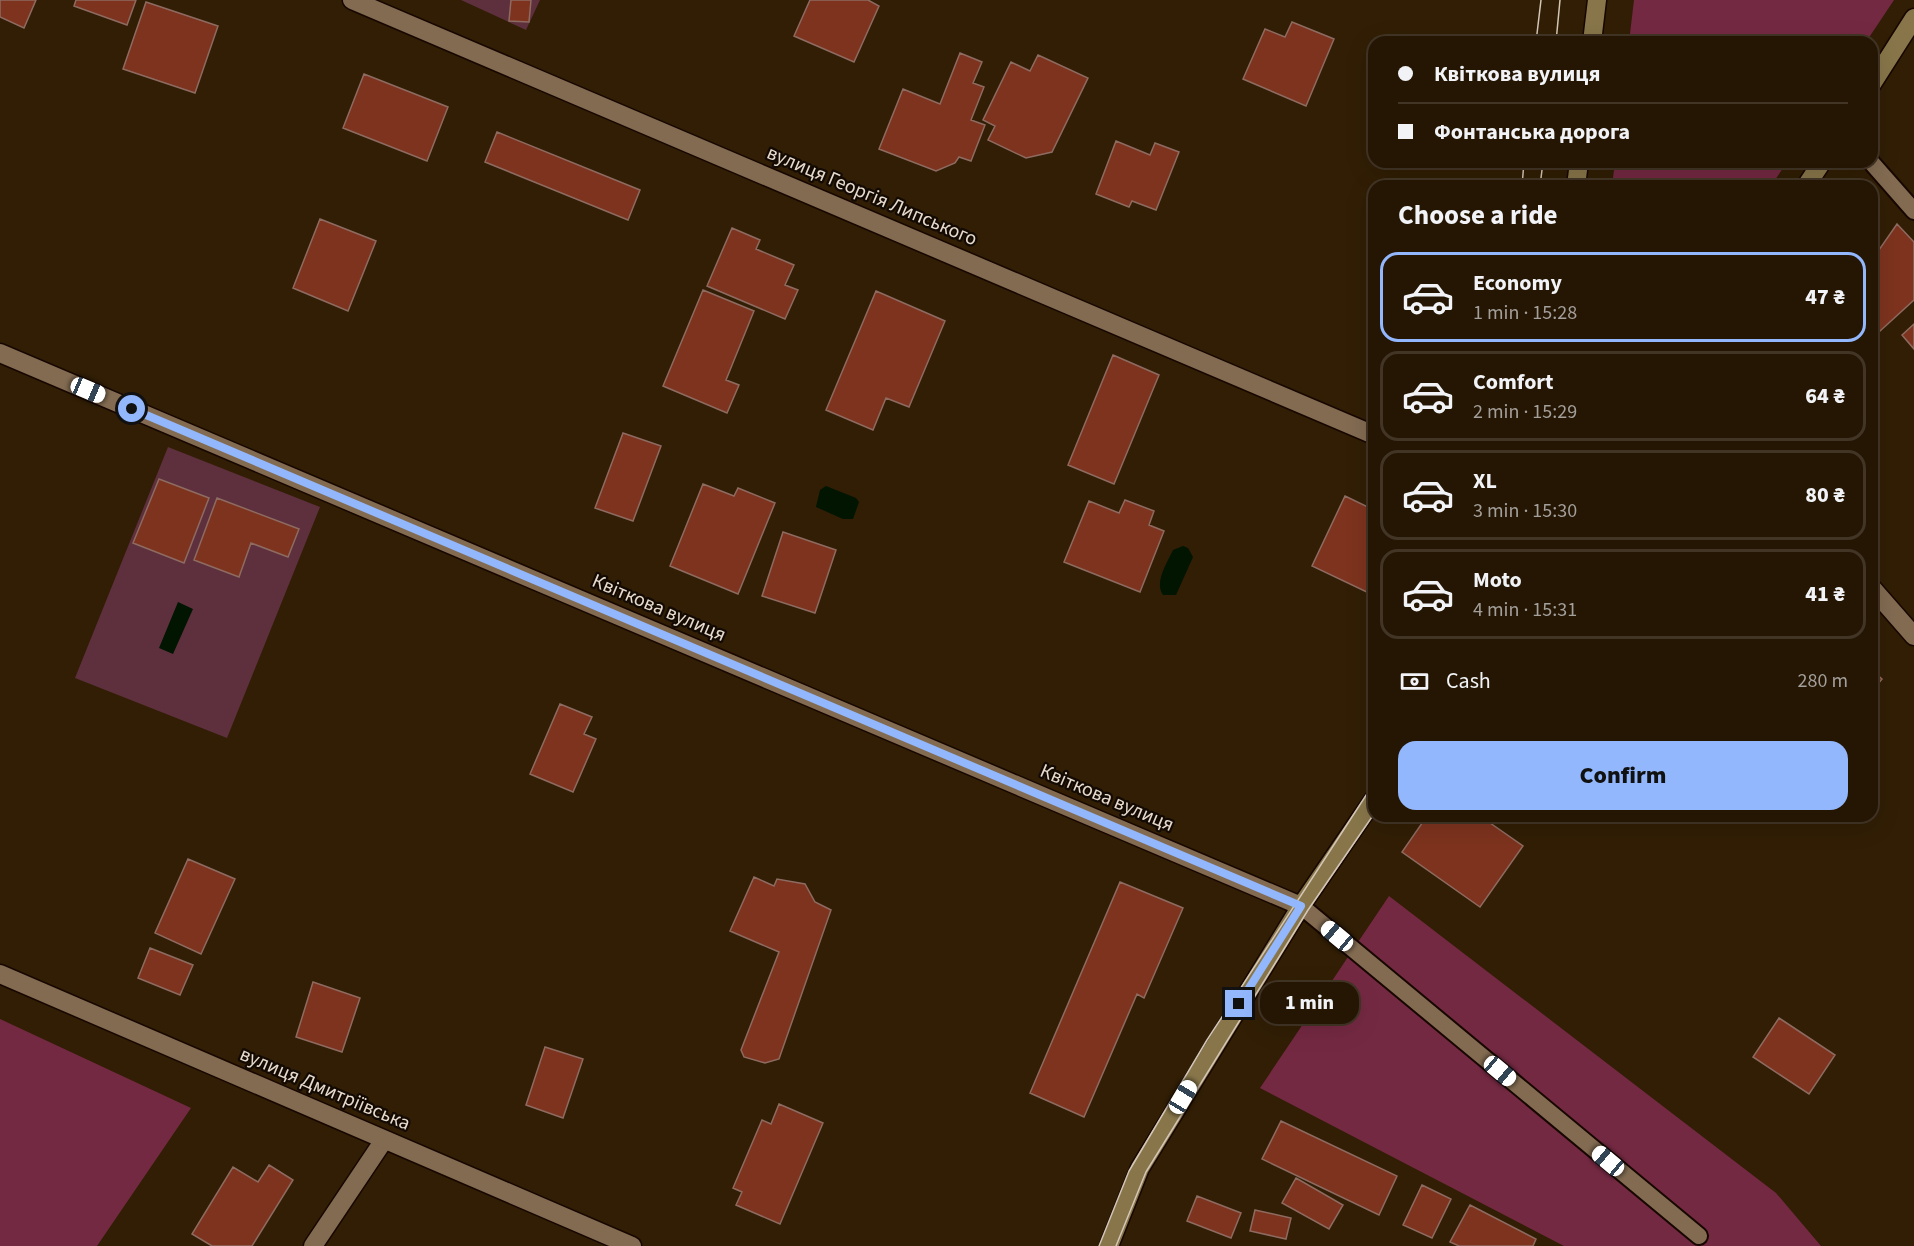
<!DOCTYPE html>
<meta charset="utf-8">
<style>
:root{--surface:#251604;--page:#312313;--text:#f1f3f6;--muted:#a39f9a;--line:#423526;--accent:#92b7fd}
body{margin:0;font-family:"Source Sans 3",sans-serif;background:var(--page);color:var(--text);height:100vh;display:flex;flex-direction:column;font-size:22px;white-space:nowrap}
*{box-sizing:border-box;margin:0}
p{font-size:20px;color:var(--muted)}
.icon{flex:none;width:33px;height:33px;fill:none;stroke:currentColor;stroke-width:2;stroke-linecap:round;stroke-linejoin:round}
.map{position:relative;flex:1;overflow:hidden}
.drawer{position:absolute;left:1368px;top:180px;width:510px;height:642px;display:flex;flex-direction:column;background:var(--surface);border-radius:18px;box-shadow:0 6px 24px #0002,0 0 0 2px var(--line)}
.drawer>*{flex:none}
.guide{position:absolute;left:1368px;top:36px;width:510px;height:132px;border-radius:18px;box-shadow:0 6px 24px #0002,0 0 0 2px var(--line);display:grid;align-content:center;height:132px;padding:0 30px;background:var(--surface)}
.end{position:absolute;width:27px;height:27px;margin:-14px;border:8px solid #92b7fd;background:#111;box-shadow:0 0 0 3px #111}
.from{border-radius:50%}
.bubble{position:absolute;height:42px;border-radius:18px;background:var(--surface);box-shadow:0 6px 24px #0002,0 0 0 2px var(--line);font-size:20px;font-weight:800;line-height:42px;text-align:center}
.car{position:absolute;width:18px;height:36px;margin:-18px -9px;border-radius:8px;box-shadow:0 0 4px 2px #0007;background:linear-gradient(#fff 24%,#345 0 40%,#fff 0 76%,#345 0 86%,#fff 0)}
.guide b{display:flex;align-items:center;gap:21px;height:57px;font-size:22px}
.guide b+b{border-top:2px solid var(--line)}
.guide i{width:15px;height:15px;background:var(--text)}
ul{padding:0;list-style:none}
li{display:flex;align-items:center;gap:18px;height:90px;margin:0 12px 9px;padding:0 18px;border:3px solid var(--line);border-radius:18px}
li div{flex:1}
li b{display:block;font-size:22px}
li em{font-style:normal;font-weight:800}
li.active{border-color:var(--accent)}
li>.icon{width:54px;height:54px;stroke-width:1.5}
h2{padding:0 30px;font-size:27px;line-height:72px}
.pay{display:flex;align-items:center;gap:15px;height:66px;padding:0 30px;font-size:22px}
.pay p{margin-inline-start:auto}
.cta{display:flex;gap:12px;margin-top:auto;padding:12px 30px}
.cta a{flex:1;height:69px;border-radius:18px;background:var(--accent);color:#111;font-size:24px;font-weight:800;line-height:69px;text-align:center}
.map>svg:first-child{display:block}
.green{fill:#5e303d}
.forest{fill:#742942}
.water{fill:#011500}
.building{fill:#7d331e;stroke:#8e6b61;stroke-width:1.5}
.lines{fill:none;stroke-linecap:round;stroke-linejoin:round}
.service-casing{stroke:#180700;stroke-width:20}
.minor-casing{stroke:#180700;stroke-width:21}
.tertiary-casing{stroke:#180700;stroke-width:21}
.secondary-casing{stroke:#180700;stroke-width:21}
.service{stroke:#826b51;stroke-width:16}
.minor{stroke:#826b51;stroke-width:18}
.tertiary{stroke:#826b51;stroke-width:18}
.secondary{stroke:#88764a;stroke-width:18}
.tram{stroke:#d4c7b8;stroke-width:1.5}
.route{stroke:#92b7fd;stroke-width:8}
.labels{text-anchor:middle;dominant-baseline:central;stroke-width:4.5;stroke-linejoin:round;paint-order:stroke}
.street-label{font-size:20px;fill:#e8dbcd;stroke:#120a03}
</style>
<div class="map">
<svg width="1914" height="1246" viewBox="0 0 1914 1246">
<rect width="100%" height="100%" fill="#311e05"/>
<!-- green -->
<path class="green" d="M461,0H540L526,30Z
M168,447L320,507L227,738L75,678Z"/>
<!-- forest -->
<path class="forest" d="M1634,0H1894L1866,42H1629Z
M1615,162H1787L1771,186H1612Z
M1389,896L1776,1193L1821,1246H1564L1260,1088Z
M0,1019L191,1108L97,1246H0Z"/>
<!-- water -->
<path class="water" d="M826,486L856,498L859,502L853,519H843L816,507L820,490Z
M1183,546L1188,548L1193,557L1176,595H1163C1154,582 1167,563 1173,550Z
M178,602L193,609L173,654L159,648Z"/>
<!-- building -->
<path class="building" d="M0,0H36L24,28L0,17Z
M76,0H136L127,25L74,6Z
M511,0H531L529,22L509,21Z
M810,0H868L879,6L854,62L794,36Z
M146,2L218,26L195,93L123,69Z
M1292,22L1334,39L1306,106L1243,79L1265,29L1285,37Z
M960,53L982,62L973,83L984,87L971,120L985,125L971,161L959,157L955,163L936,171L879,149L903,89L940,104Z
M1038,55L1088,78L1052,152L1026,158L988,140L995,126L983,120L1011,62L1030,71Z
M364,74L448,107L427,161L343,128Z
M497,132L640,190L628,220L485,162Z
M1116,141L1150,155L1155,143L1179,152L1156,210L1132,201L1129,207L1096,194Z
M320,219L376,241L348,311L293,288Z
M1897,224L1914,242V300L1880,331L1872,323V260Z
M732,228L760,240L756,249L794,265L785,285L798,290L785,319L707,286Z
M703,290L754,311L726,380L739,385L727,413L663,386Z
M876,291L945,321L909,407L886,398L873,430L826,410Z
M1914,324V349L1902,335Z
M1113,355L1159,375L1114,484L1068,465Z
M623,433L661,446L633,521L595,508Z
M159,479L209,498L184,563L133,543Z
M703,484L734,496L738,488L775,503L738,594L670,566Z
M1345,496L1374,510V589L1371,594L1312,566Z
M217,498L299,529L288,557L251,543L239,577L194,560Z
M1125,500L1154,511L1149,525L1164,531L1140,592L1064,562L1089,501L1119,513Z
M783,532L836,550L815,613L762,596Z
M1872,670L1882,679L1872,691Z
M560,704L592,717L584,734L596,739L573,792L530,774Z
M1427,816H1480L1523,846L1480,907L1402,852Z
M188,859L235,879L201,954L155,933Z
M754,877L774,886L777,879L805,884L815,902L831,910L779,1059L765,1063L744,1057L741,1050L779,952L730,931Z
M1120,882L1183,908L1144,998L1137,994L1084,1117L1030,1093Z
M150,948L193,965L180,995L138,978Z
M313,982L360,998L342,1052L296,1037Z
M1779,1018L1835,1055L1809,1094L1753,1057Z
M545,1047L583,1059L563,1118L526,1105Z
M779,1104L823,1123L780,1224L736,1205L742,1192L733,1188L762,1120L771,1124Z
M1281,1121L1397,1176L1379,1215L1262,1159Z
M269,1165L293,1180L252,1246H212L192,1234L233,1167L258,1182Z
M1296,1178L1343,1205L1329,1229L1282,1203Z
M1422,1185L1451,1199L1432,1238L1403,1225Z
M1197,1196L1241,1213L1231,1238L1187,1221Z
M1470,1205L1536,1239L1533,1246H1459L1450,1242Z
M1255,1210L1291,1218L1286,1239L1250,1231Z"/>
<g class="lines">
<!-- service casing -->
<g class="service-casing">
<path id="service" d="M1871,162L1914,211
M1301,906L1699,1236"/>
</g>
<!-- minor casing -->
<g class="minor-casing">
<path id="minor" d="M0,353L1301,906
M1872,588L1914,636
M313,1246L384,1140"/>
</g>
<!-- tertiary casing -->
<g class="tertiary-casing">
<path id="tertiary" d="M352,0L1374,435
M0,974L632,1246"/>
</g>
<!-- secondary casing -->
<g class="secondary-casing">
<path id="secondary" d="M1592,42L1597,0
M1872,84L1914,18
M1576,186L1579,162
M1806,186L1822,162
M1109,1246L1140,1168L1301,906L1374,799"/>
</g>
<!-- service -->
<use href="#service" class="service"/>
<!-- minor -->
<use href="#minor" class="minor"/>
<!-- tertiary -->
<use href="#tertiary" class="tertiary"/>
<!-- secondary -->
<use href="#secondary" class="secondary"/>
<!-- tram -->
<path class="tram" d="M1536,42L1541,0
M1556,42L1560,0
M1522,186L1524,162
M1540,186L1543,162
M1099,1246L1129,1171L1207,1040L1374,783
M1116,1246L1146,1172L1308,910L1374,814"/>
</g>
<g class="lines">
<!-- route -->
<path class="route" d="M132,409L1301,906L1239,1004"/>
</g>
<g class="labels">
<!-- street labels -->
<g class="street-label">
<text transform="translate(872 196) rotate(23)">вулиця Георгія Липського</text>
<text transform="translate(659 608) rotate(23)">Квіткова вулиця</text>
<text transform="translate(1107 798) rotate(23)">Квіткова вулиця</text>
<text transform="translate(325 1089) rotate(23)">вулиця Дмитріївська</text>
</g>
</g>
</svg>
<i class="end from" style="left:132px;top:409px"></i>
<i class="end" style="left:1239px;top:1004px"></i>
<div class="bubble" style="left:1260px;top:982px;width:99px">1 min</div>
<i class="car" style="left:88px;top:390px;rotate:113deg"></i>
<i class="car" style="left:1337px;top:936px;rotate:310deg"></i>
<i class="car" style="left:1500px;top:1071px;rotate:130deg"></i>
<i class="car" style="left:1183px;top:1097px;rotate:31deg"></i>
<i class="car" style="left:1608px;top:1161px;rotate:310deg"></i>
<div class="guide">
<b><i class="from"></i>Квіткова вулиця</b>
<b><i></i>Фонтанська дорога</b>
</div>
<section class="drawer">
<h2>Choose a ride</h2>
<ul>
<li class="active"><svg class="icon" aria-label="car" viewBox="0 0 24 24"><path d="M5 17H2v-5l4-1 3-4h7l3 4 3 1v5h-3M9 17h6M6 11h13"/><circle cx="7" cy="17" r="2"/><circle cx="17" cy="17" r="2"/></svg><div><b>Economy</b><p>1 min · 15:28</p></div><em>47 ₴</em></li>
<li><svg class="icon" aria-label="car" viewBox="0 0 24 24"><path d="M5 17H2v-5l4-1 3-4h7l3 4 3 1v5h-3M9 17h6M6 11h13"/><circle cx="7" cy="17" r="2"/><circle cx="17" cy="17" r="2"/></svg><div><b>Comfort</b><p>2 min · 15:29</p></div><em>64 ₴</em></li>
<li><svg class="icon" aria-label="car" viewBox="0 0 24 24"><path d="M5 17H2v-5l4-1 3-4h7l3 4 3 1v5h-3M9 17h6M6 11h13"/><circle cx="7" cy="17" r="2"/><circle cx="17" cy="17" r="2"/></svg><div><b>XL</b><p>3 min · 15:30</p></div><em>80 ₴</em></li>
<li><svg class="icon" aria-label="car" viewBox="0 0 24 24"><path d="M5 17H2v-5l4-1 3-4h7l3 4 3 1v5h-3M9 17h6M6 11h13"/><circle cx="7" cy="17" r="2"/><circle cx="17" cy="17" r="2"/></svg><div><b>Moto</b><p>4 min · 15:31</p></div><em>41 ₴</em></li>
</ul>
<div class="pay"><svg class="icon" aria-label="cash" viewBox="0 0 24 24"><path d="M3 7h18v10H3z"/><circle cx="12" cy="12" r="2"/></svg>Cash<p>280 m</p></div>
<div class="cta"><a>Confirm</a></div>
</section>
</div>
